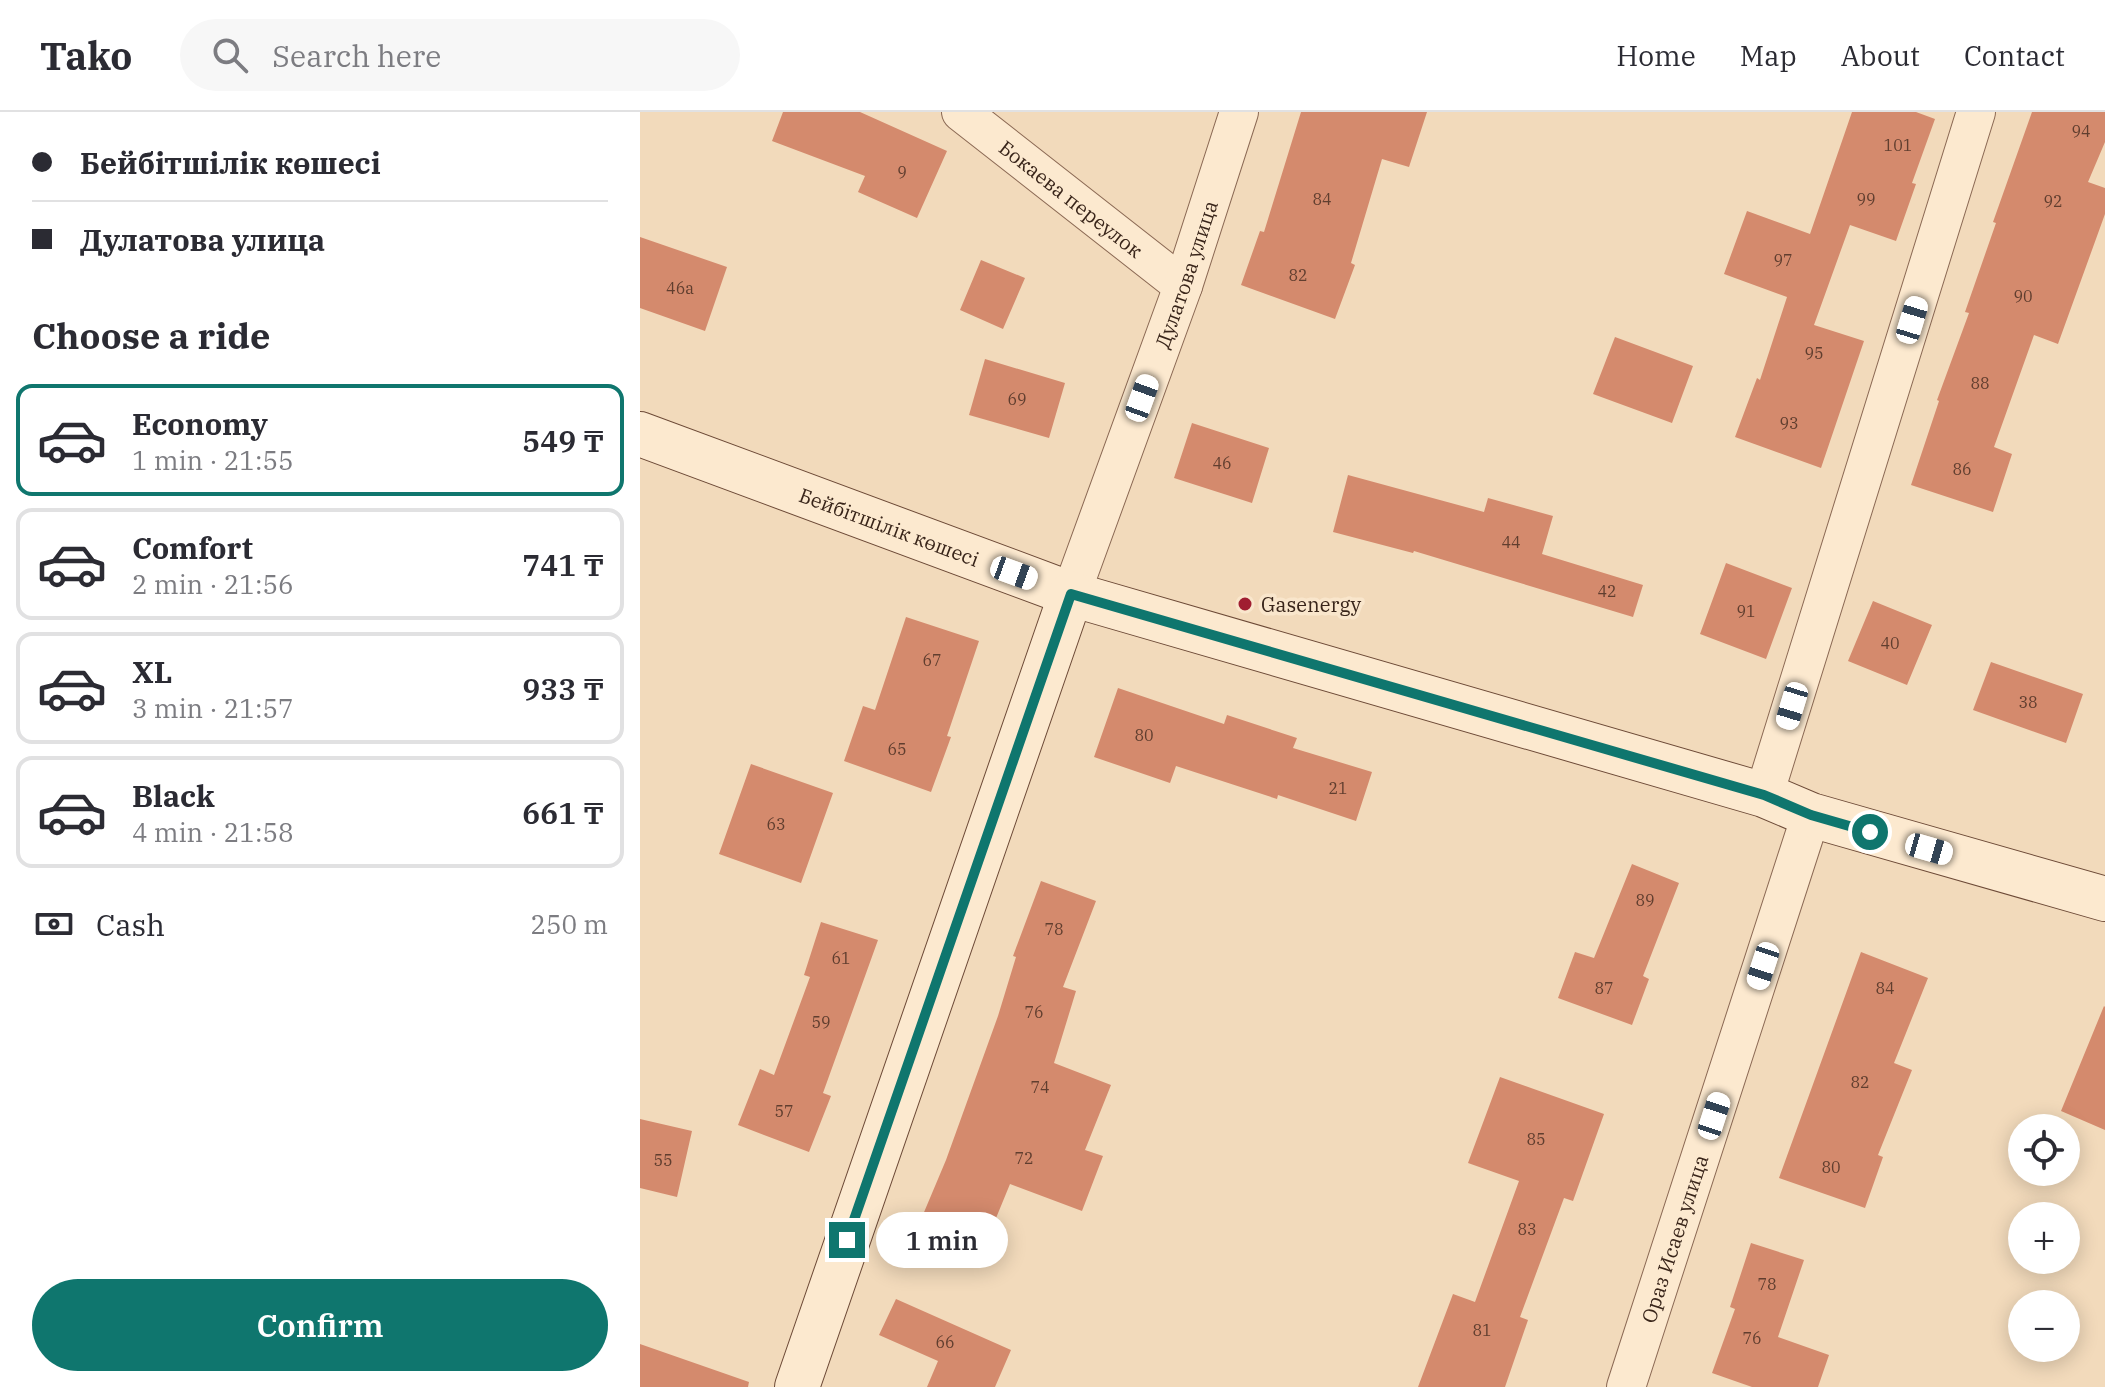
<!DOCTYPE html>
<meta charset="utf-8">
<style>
:root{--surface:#fff;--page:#f7f7f7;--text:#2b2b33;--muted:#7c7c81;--line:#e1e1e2;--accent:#0f766e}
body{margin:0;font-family:"IBM Plex Serif",serif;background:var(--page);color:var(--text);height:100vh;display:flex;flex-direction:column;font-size:30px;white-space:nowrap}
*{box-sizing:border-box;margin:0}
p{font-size:26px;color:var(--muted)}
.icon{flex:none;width:44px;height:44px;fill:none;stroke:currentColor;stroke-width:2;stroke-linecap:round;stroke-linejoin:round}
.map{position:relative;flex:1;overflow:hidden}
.sheet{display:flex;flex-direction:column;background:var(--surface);width:640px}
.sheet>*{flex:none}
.banner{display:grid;align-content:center;height:176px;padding:0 32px;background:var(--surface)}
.fabs{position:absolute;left:1368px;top:1002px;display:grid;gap:16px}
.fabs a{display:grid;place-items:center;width:72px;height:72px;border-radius:50%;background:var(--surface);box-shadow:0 4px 20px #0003;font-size:40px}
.end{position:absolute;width:36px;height:36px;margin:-18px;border:10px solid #0f766e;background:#fff;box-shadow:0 0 0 4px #fff}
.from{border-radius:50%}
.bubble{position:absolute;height:56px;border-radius:28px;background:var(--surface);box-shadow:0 4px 20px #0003;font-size:26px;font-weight:600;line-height:56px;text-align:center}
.car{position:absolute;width:24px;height:48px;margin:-24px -12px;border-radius:10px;box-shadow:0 0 6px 2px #0007;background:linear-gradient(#fff 24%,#345 0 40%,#fff 0 76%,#345 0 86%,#fff 0)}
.banner b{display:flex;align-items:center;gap:28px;height:76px;font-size:30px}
.banner b+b{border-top:2px solid var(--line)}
.banner i{width:20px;height:20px;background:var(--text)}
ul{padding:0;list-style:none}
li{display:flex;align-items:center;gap:24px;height:112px;margin:0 16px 12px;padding:0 16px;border:4px solid var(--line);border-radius:16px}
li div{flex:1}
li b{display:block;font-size:30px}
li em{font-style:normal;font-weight:600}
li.current{border-color:var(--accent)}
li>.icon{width:72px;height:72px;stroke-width:1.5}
h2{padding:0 32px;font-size:36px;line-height:96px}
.pay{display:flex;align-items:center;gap:20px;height:88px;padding:0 32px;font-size:30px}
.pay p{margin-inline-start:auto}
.primary-button{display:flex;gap:16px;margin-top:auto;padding:16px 32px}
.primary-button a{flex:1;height:92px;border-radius:48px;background:var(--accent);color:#fff;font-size:32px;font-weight:600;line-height:92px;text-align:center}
header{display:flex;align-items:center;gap:48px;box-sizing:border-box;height:112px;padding:0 40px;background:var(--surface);border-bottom:2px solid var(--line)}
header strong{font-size:38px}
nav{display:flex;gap:44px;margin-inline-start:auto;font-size:28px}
.search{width:560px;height:72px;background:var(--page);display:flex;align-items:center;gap:20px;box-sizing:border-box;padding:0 28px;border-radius:44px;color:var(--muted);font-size:30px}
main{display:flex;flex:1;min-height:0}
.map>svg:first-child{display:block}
.building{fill:#d48a6d}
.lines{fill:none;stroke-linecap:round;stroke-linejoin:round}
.street-casing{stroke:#8b6954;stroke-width:40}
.secondary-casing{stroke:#6d4a37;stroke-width:46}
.street{stroke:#fce9cf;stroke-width:38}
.secondary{stroke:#fce9cf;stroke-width:44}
.route{stroke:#0f766e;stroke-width:10}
.poi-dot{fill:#a01e31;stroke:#f9e6cc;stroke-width:3}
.labels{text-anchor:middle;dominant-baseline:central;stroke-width:7;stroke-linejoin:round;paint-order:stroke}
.number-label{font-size:16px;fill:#603e2f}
.street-label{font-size:20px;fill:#39251a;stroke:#f9e6cc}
.poi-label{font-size:20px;fill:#39251a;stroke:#f9e6cc;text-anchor:start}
</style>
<header>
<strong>Tako</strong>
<div class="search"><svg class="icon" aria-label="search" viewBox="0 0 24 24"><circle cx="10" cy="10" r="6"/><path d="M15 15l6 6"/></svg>Search here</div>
<nav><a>Home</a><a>Map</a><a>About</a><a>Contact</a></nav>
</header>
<main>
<section class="sheet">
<div class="banner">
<b><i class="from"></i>Бейбітшілік көшесі</b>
<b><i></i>Дулатова улица</b>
</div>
<h2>Choose a ride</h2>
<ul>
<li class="current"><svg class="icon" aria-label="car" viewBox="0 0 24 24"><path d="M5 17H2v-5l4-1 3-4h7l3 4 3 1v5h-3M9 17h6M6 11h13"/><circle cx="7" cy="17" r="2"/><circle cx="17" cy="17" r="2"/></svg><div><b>Economy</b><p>1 min · 21:55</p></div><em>549 ₸</em></li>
<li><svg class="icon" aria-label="car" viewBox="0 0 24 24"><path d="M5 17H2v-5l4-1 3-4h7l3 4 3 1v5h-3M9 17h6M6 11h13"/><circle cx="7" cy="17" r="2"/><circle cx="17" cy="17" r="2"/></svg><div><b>Comfort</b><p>2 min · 21:56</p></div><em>741 ₸</em></li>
<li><svg class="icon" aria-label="car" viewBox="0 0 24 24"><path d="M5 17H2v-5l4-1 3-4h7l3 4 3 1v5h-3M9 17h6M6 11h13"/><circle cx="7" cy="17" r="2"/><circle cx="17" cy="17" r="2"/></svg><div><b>XL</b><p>3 min · 21:57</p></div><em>933 ₸</em></li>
<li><svg class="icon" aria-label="car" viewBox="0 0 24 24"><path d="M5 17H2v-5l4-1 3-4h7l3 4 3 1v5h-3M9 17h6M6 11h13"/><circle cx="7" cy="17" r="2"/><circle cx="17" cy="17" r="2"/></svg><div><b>Black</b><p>4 min · 21:58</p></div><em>661 ₸</em></li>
</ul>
<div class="pay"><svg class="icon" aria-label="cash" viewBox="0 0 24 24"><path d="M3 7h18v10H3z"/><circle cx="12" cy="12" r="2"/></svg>Cash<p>250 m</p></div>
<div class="primary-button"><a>Confirm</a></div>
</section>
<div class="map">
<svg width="1465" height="1275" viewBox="0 0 1465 1275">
<rect width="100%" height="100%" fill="#f2dabb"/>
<!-- building -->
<path class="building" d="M143,0H220L307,39L277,106L218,80L225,64L132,29Z
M661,0H787L769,55L742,47L711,151L715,153L695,207L601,173L620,119L624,120Z
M1212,0H1276L1295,7L1272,71L1276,72L1256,129L1210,113L1174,213L1224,229L1181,356L1095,325L1117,266L1120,268L1147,185L1084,162L1107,99L1170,122Z
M1392,0H1465V30L1448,70L1465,76V102L1418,232L1394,223L1354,335L1372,342L1353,400L1271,373L1299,289L1297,288L1329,201L1325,200L1356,111L1353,110Z
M0,125L87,155L65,219L0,196Z
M341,148L385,166L363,217L320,198Z
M975,225L1053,254L1032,311L953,282Z
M345,247L425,271L409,326L329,303Z
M552,311L629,336L612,391L534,366Z
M708,363L844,400L848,386L913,404L902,442L1003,473L993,505L774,439L773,441L693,420Z
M1086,451L1152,476L1126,547L1060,522Z
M1233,489L1292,513L1267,573L1208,549Z
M266,505L339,529L307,624L311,625L291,680L204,649L223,594L235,598Z
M1351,550L1443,582L1426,631L1333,598Z
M478,576L584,612L587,603L657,626L653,636L732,660L716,709L638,683L637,687L536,654L530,671L454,645Z
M111,652L193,681L161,771L79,742Z
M992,752L1039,771L1003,864L1009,867L992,913L918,886L935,840L954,846Z
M401,769L456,789L423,875L436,879L414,951L471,973L445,1038L463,1044L442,1099L370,1072L338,1150L274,1124L306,1048L358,904L376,845L373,844Z
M181,810L238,828L183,981L191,984L169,1040L98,1013L120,957L134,963L170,865L164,863Z
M1221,840L1288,866L1254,951L1272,958L1238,1043L1243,1045L1225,1096L1139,1066Z
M1464,894L1465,895V1018L1421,999Z
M860,965L964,1002L933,1089L924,1086L880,1205L888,1208L865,1275H778L813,1182L835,1190L879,1069L828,1051Z
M0,1007L52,1019L37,1085L0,1076Z
M1111,1131L1164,1148L1138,1225L1189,1243L1178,1275H1112L1072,1261L1095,1197L1090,1195Z
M256,1187L371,1238L355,1275H287L298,1249L239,1223Z
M0,1232L109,1270L108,1275H0Z"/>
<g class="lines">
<!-- street casing -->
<g class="street-casing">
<g id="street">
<path id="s1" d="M321,0L543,174"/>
<path id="s2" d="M431,482L543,174L599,0"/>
<path d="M1124,683L1336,0"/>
<path id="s3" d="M986,1275L1171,703"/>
</g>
</g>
<!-- secondary casing -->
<g class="secondary-casing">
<g id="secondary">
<path id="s4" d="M0,322L431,482L1124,683L1171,703L1465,787"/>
<path d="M157,1275L431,482"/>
</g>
</g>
<!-- street -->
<use href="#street" class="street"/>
<!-- secondary -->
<use href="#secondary" class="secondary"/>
</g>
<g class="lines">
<!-- route -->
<path class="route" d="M207,1128L431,482L1124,683L1171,703L1230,720"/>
</g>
<!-- markers -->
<circle class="poi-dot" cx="605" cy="492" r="8"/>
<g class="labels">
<!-- number labels -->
<g class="number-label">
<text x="1441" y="19">94</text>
<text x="1258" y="33">101</text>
<text x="262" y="60">9</text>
<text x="682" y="87">84</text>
<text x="1226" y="87">99</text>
<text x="1413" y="89">92</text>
<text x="1143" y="148">97</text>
<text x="658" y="163">82</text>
<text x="40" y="176">46а</text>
<text x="1383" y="184">90</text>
<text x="1174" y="241">95</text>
<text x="1340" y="271">88</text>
<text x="377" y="287">69</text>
<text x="1149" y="311">93</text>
<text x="582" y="351">46</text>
<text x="1322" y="357">86</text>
<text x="871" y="430">44</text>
<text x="967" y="479">42</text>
<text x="1106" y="499">91</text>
<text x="1250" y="531">40</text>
<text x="292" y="548">67</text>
<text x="1388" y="590">38</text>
<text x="504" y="623">80</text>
<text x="257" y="637">65</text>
<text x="698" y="676">21</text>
<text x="136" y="712">63</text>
<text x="1005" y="788">89</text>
<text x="414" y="817">78</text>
<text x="201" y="846">61</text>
<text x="964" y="876">87</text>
<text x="1245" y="876">84</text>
<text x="394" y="900">76</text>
<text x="181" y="910">59</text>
<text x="1220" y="970">82</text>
<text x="400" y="975">74</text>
<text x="144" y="999">57</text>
<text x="896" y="1027">85</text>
<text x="384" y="1046">72</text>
<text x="23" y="1048">55</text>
<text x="1191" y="1055">80</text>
<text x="887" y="1117">83</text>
<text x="1127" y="1172">78</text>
<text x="842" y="1218">81</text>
<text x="1112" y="1226">76</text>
<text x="305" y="1230">66</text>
</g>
<!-- street labels -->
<g class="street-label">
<text stroke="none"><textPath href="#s1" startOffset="140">Бокаева переулок</textPath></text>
<text stroke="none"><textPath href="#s2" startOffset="340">Дулатова улица</textPath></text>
<text stroke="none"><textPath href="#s4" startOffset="266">Бейбітшілік көшесі</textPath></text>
<text stroke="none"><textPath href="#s3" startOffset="156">Ораз Исаев улица</textPath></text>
</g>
<!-- poi labels -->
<g class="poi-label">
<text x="621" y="492">Gasenergy</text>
</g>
</g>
</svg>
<div class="fabs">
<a><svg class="icon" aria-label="locate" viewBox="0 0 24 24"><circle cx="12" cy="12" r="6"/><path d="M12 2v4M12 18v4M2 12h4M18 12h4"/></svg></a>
<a>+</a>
<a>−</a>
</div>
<i class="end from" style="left:1230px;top:720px"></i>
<i class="end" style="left:207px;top:1128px"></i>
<div class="bubble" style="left:236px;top:1100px;width:132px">1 min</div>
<i class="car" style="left:1272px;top:208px;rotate:17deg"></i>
<i class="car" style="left:502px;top:286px;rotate:20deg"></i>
<i class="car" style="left:374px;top:461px;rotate:110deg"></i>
<i class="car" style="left:1152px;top:594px;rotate:197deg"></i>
<i class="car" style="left:1289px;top:737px;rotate:106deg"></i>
<i class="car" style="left:1123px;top:854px;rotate:198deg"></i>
<i class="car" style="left:1074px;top:1004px;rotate:18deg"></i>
</div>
</main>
